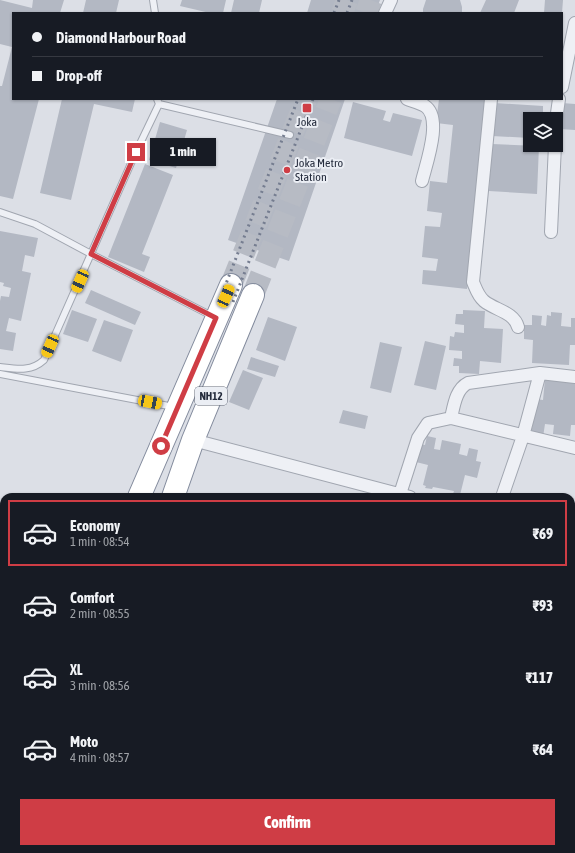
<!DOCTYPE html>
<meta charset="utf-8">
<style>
:root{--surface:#171b24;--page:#242831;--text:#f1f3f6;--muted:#9ea1a6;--line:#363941;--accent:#cf3d45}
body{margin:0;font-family:"Asap Condensed",sans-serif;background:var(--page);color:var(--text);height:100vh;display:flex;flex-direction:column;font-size:15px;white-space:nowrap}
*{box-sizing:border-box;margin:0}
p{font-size:13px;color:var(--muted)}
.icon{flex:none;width:22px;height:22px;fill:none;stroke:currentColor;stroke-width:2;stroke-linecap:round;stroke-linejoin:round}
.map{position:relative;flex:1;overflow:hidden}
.panel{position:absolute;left:0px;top:493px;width:575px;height:360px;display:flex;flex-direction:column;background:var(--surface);border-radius:12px 12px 0 0;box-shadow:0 1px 3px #0004}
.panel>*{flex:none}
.guide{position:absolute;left:12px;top:12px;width:551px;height:88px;border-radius:0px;box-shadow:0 1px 3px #0004;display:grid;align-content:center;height:88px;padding:0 20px;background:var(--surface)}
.fabs{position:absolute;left:523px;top:112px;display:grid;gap:8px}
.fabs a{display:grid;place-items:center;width:40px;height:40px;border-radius:0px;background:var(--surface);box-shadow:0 1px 3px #0004;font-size:20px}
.end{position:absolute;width:18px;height:18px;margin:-9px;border:5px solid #cf3d45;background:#fff;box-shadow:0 0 0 2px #fff}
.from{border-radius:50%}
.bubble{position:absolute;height:28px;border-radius:0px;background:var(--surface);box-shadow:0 1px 3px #0004;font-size:13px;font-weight:800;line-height:28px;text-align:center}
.car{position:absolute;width:12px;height:24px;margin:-12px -6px;border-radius:5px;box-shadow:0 0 3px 1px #0007;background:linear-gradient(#f5c518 24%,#345 0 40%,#f5c518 0 76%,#345 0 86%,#f5c518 0)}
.guide b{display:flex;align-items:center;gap:14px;height:38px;font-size:15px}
.guide b+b{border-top:1px solid var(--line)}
.guide i{width:10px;height:10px;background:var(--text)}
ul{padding:7px 0 0;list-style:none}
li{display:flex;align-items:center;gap:12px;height:66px;margin:0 8px 6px;padding:0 12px;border:2px solid transparent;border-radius:0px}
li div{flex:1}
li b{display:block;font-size:15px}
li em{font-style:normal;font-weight:800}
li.current{border-color:var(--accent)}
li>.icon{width:36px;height:36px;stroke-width:1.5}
.button{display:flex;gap:8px;margin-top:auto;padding:8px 20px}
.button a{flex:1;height:46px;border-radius:0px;background:var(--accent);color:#fff;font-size:16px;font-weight:800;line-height:46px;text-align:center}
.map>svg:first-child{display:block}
.built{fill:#caced8}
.building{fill:#b3b8c3}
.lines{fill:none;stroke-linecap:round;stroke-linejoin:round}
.highway-tunnel{stroke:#b7bbc4;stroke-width:22;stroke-dasharray:22 11;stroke-linecap:butt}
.lane-casing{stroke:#a1a6b0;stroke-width:8}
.street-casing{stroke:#a1a6b0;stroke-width:14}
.highway-casing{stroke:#838b9d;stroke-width:24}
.lane{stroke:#eef0f5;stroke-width:6}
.street{stroke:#eef0f5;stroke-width:12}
.highway{stroke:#fff;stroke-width:22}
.rail{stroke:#757d90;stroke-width:3;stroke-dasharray:2 4;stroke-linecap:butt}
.route{stroke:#cf3d45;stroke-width:5}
.poi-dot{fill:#cf3d45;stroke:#ebeef4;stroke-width:1.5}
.labels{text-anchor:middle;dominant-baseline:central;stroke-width:4;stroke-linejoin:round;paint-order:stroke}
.shield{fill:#ebeef4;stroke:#606674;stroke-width:1}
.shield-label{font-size:11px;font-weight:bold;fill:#252c3d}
.poi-label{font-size:12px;fill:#252c3d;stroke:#ebeef4}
</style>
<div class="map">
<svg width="575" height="853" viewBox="0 0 575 853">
<rect width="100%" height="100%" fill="#dcdfe6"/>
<!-- built -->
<path class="built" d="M0,640L4,641V726L0,725Z"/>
<!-- building -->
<path class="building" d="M0,0L32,8L33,0H64L60,13H13V99H39L13,199L0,196V86H2L12,47L0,44Z
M86,0H119L116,13H83Z
M182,0H226L223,13H210L180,6Z
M234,0H262L259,13H231Z
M311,0H380L375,13H307Z
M426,0H460L462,7V13H423V9Z
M486,0H519L514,13H480Z
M545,0H563L562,13H544Z
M62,99H135L132,112L94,104L71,200L40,193Z
M277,99H345L289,261L228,240Z
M439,99H487L467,289L422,284L423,270L436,271L438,259L422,257L425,226L440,227L442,213L427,211L430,181L447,183L453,125L436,123Z
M353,102L386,111L383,120L390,122L393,113L422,120L412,156L344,138Z
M494,103L543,106V119H530V138L492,136Z
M562,103L575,104V130L559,129Z
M160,122L187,130L176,168L149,160Z
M492,144L539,146L537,194L489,191Z
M145,164L173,175L142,254L150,257L144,272L108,257Z
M0,231L38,238L34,257L25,255L22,271L31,273L21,321L9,318L6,331L16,333L13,351L0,349V301L1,296L9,297L11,288L3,286L4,283L0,282Z
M91,290L141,312L135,325L85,303Z
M72,310L97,319L88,342L63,334Z
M463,310L485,311L484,328L503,329L501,363L480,361L479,374L459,373V366H453L454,358L462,359V351L449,350L450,336L454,337L455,332L464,333V325L455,324L456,314H463Z
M551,312L562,313L561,326L571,327V318H575V345H570L569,365L532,363L533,340L524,339V325H532V315L542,316L541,325L546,326L547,315L551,316Z
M268,317L297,327L285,361L256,350Z
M104,320L133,330L121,362L92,351Z
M425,341L446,346L436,390L414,385Z
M380,342L402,347L391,393L370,388Z
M251,357L279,366L275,377L247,369Z
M243,370L263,378L249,410L229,402Z
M545,379L575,383V425H571L570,436L553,434L554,425L545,424L543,437L531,436L536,399L543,400Z
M343,410L368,416L365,429L339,423Z
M427,436L436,438L434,449L440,450L442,440L461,444L459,454L467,456L469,448L478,450L476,461L481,462L477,478L465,475L460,495L453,494L454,491L433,487L432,489L425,488L426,486L423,485L428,465L416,462L420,444L425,445Z
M571,544L575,545V569L571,568Z
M571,585L575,586V616L571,615Z
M574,643H575V666L571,665V657Z
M574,754H575V773L574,778H571V758H573Z
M0,760L4,761V779L0,778Z
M0,780L4,781L1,794H0Z
M134,849H156L165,850V853H133Z
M209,849H249L248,853H209Z
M276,849H312V853H284L275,852Z
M460,849H474L473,853H460Z
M481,849H542L543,850L542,853H480Z"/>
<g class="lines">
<!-- highway-tunnel -->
<path class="highway-tunnel" d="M342,13L347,0
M366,13L371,0
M231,285L306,99
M253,295L331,99"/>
<!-- lane casing -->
<g class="lane-casing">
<path id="lane" d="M153,0L155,13
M159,104L290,135
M0,212L35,224L91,254L214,317
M0,367C17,369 31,372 44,360L136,152L159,104L157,99
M0,374L174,407
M0,542H4
M0,672L4,673"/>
</g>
<!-- street casing -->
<g class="street-casing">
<path id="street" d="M385,13L391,0
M562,87L575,23
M407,99C412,101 420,103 425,106C443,118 426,164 422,181
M491,99L473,282C476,289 478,296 484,301C495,310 514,312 518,327
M556,120L559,99
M551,232L555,145
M451,418L575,448
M193,440L410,497
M400,494L418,438L428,423L451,418C454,405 456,389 468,383L540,373L575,377
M502,497L523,436L540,373
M571,538L575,539
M571,721L575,722
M0,738L4,739
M571,799L575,784
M571,814L575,815
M257,853V852
M438,853L439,849
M558,853L559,849"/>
</g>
<!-- highway casing -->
<g class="highway-casing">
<path id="highway" d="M139,497L231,285
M173,497L193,440L253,295
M23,853L25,849"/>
</g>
<!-- lane -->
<use href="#lane" class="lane"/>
<!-- street -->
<use href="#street" class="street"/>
<!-- highway -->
<use href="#highway" class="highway"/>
<!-- rail -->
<path class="rail" d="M334,13L339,0
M347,13L352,0
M220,299L298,99
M233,302L313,99"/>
</g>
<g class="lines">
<!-- route -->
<path class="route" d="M136,152L91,254L216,318L161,446"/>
</g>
<!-- markers -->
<g class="poi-dot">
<rect x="302" y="103" width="10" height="10" rx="2"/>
<circle cx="287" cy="170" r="4"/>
</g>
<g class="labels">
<!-- shield labels -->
<rect class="shield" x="195" y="387" width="32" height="18" rx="3"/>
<g class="shield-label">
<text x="211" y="396">NH12</text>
</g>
<!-- poi labels -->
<g class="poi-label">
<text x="307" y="122">Joka</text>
<text x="295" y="163" text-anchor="start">Joka Metro<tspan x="295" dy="14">Station</tspan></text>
</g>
</g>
</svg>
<div class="fabs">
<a><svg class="icon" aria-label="layers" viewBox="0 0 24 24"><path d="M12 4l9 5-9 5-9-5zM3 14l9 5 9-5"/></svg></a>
</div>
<i class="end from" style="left:161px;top:446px"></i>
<i class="end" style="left:136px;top:152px"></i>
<div class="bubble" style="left:150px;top:138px;width:66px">1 min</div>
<i class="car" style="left:80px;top:281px;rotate:204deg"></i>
<i class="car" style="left:226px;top:296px;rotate:24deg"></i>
<i class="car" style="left:50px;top:346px;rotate:204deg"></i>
<i class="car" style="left:150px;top:402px;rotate:101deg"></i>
<div class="guide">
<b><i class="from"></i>Diamond Harbour Road</b>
<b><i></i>Drop-off</b>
</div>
<section class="panel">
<ul>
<li class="current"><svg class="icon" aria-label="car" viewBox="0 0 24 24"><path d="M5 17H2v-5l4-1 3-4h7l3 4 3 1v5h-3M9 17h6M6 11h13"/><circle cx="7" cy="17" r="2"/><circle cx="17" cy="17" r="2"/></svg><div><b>Economy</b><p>1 min · 08:54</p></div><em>₹69</em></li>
<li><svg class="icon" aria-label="car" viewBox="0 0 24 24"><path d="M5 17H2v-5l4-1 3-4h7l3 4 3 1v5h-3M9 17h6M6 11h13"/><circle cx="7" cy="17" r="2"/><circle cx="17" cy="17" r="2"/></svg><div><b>Comfort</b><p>2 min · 08:55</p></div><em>₹93</em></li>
<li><svg class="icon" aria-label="car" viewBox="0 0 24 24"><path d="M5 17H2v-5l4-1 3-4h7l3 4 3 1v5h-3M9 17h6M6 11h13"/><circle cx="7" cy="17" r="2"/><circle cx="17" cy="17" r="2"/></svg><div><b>XL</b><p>3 min · 08:56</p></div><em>₹117</em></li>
<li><svg class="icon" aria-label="car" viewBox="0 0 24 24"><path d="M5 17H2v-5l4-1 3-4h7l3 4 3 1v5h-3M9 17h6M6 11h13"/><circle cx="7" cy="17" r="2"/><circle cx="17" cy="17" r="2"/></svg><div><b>Moto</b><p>4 min · 08:57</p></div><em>₹64</em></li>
</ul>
<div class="button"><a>Confirm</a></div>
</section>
</div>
